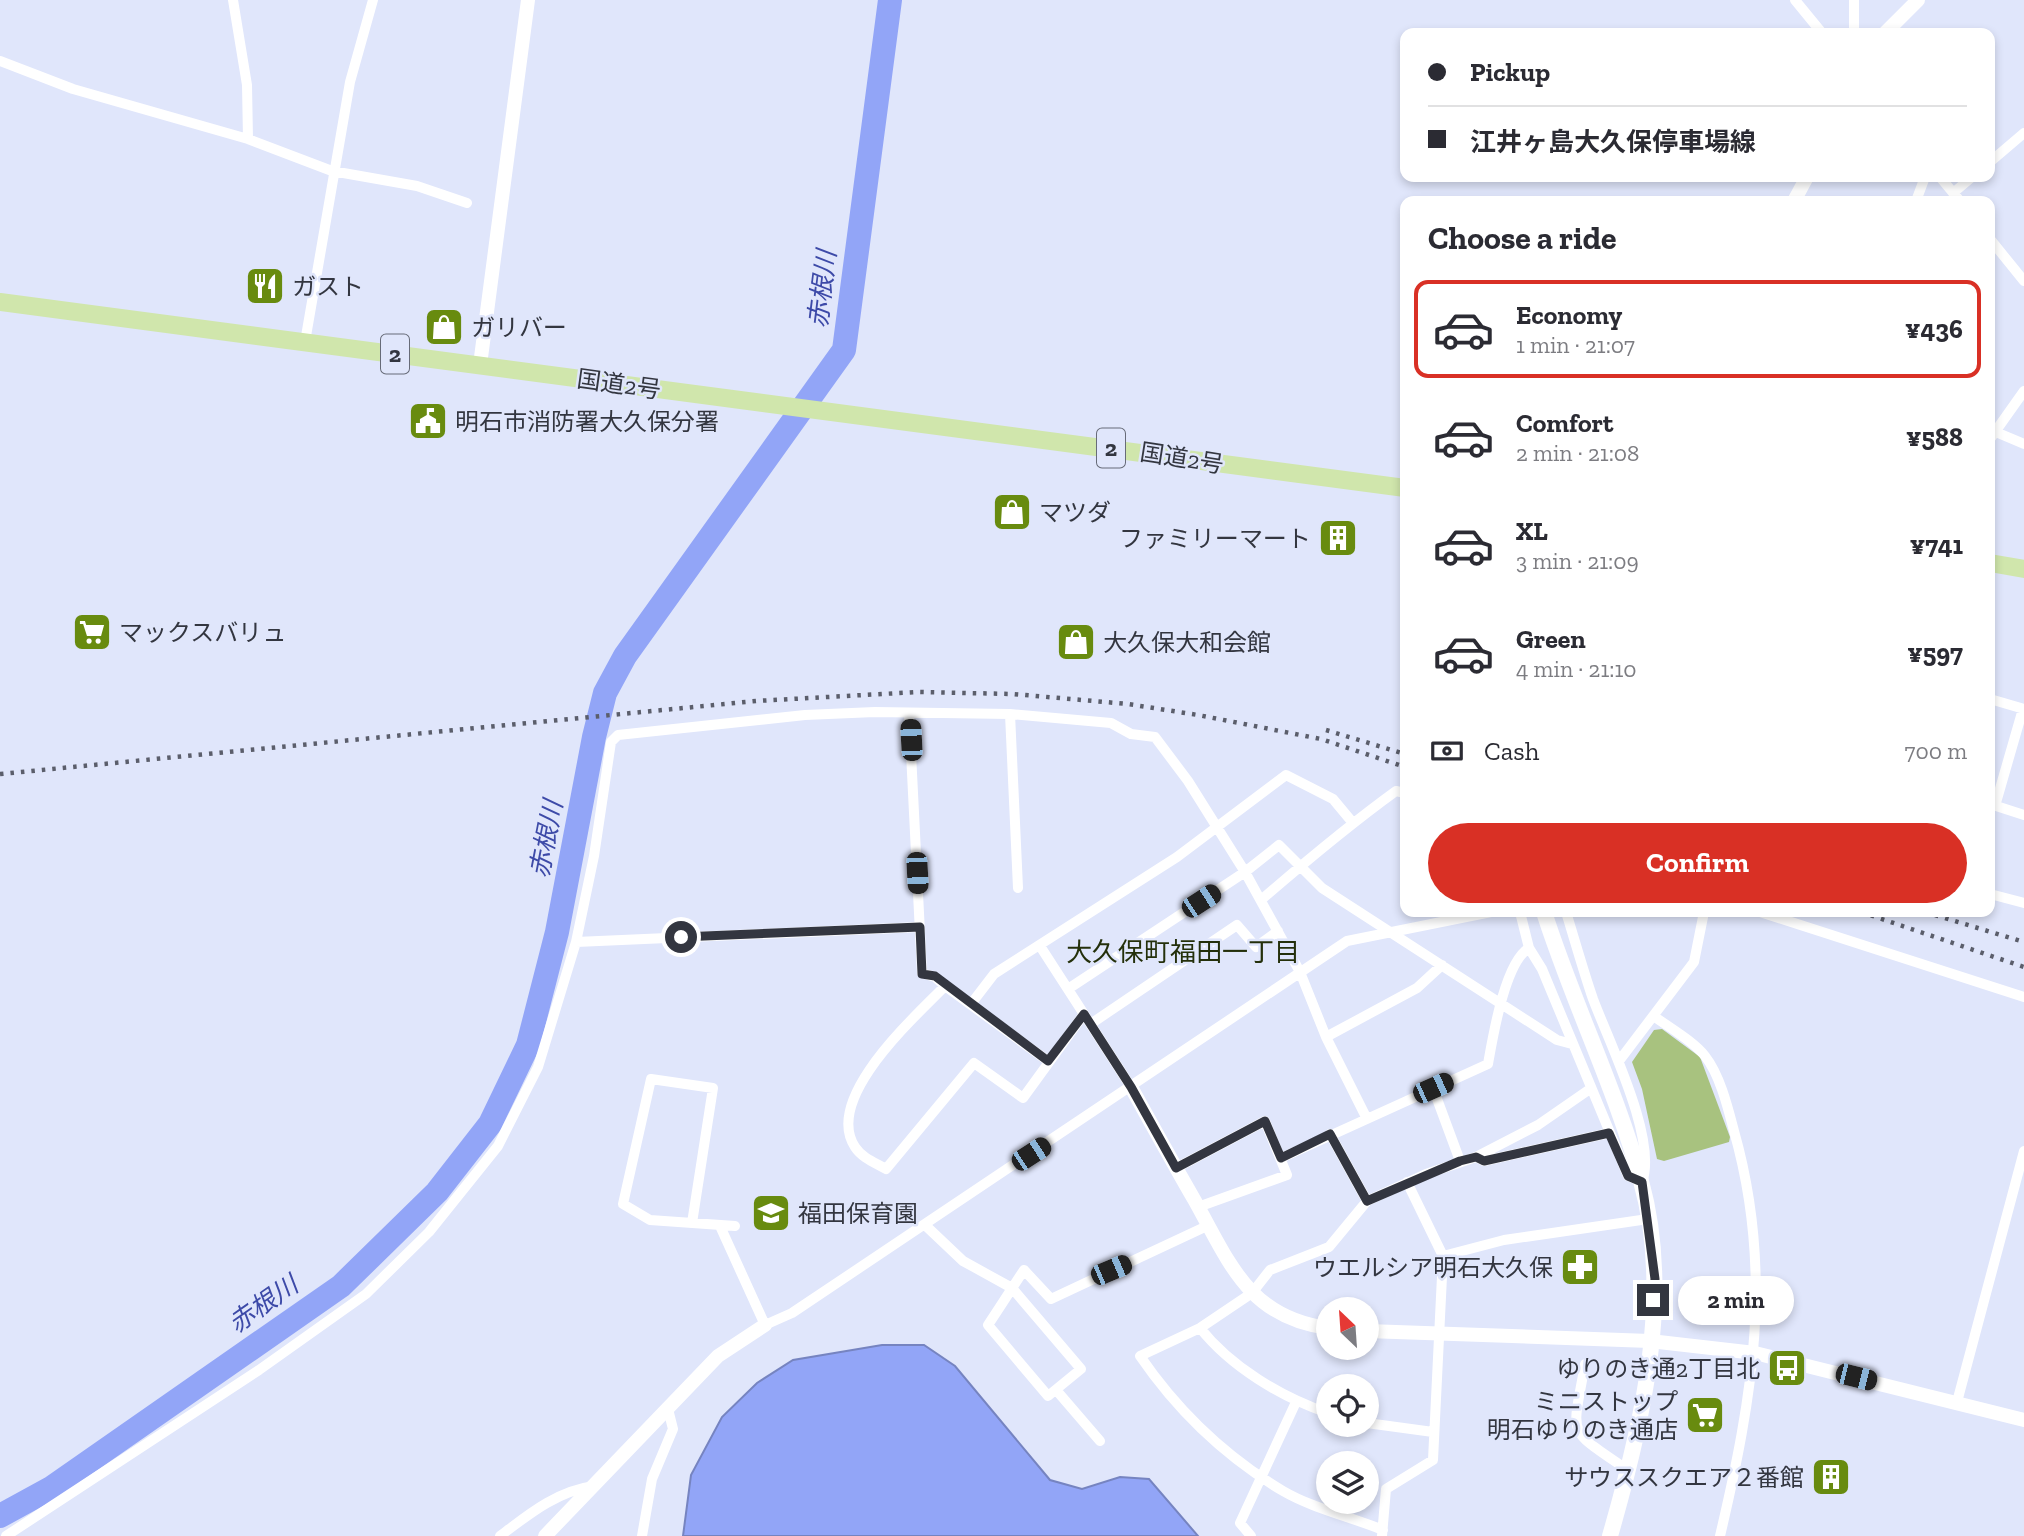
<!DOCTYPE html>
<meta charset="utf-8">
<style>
:root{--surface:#fff;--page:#f2f2f3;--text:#2b2b33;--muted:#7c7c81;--line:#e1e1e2;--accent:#d93025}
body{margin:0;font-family:"Zilla Slab","Noto Sans JP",serif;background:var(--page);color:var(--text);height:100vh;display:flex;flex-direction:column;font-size:26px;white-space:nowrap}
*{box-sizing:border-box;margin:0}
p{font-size:23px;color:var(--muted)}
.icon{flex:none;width:38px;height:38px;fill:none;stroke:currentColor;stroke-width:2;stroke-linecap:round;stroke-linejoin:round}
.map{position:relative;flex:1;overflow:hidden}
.details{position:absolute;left:1400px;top:196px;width:595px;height:721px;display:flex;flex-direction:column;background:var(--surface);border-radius:14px;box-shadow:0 4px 10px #0003}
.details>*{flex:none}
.top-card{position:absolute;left:1400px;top:28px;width:595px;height:154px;border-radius:14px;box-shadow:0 4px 10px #0003;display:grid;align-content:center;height:154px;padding:0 28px;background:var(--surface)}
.needle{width:46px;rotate:335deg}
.controls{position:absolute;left:1316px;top:1297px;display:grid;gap:14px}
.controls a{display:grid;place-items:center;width:63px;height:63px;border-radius:50%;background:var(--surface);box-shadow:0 4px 10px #0003;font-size:35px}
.end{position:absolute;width:32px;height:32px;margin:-16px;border:9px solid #333640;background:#fff;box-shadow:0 0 0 4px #fff}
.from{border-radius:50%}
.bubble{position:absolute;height:49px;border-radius:24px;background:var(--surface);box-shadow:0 4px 10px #0003;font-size:23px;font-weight:700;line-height:49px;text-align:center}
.car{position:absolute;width:21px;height:42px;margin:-21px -10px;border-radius:9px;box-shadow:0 0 5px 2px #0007;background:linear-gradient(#222 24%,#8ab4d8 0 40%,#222 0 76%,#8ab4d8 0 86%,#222 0)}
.top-card b{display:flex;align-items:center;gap:24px;height:66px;font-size:26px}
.top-card b+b{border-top:2px solid var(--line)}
.top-card i{width:18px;height:18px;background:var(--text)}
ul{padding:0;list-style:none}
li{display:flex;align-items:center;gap:21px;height:98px;margin:0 14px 10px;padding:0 14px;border:4px solid transparent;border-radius:14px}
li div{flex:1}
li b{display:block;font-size:26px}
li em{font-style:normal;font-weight:700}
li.active{border-color:var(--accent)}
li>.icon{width:63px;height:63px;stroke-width:1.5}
h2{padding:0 28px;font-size:32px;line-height:84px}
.pay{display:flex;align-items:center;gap:18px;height:77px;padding:0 28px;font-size:26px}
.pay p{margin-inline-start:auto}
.button{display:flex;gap:14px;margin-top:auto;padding:14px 28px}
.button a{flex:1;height:80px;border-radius:42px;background:var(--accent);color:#fff;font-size:28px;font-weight:700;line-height:80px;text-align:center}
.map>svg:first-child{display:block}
.green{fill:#a8c27f}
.water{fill:#92a5f7;stroke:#7684c0;stroke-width:2}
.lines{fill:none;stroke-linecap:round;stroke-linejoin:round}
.river{stroke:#92a5f7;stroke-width:24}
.minor{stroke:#fff;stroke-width:10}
.tertiary{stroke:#fff;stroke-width:14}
.secondary{stroke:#fff;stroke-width:16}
.trunk{stroke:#d0e6ac;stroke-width:18}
.rail{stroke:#5b5e6b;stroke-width:4.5;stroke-dasharray:3.5 7;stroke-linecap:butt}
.route{stroke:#333640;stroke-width:9}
.labels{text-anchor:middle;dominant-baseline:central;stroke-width:5;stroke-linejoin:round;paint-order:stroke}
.shield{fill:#e0e6fb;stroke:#676b78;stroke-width:2}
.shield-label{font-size:23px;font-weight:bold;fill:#333640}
.poi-label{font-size:24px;fill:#333640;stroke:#e0e6fb;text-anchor:start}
.street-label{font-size:24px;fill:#333640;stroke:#e0e6fb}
.water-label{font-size:26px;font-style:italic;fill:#3d4aa8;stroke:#e0e6fb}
.neighbourhood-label{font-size:26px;fill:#24300b;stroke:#e0e6fb}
</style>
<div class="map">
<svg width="2024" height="1536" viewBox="0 0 2024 1536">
<rect width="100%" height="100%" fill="#e0e6fb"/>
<!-- green -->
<path class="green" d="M1662,1029L1700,1057L1730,1137L1729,1142L1664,1161L1657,1159L1642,1089L1632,1062L1654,1030Z"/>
<!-- water -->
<path class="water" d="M882,1345H924L955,1366L1050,1480L1082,1489L1120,1477L1149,1479L1198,1536H683L691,1475L722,1417L757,1383L793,1360Z"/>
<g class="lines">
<!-- river -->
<path class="river" d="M0,1516L51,1488L341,1286L437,1192L490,1124L528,1045L557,932L594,737L605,693L625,656L844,350L890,0"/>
<!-- minor -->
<path class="minor" d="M233,0L247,85L248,139
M1795,0L1822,33
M1854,0V33
M0,61L73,89L248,139L332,171L417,186L467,203
M1990,162L2024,133
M1940,177L1960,201
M1953,193L1972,177
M1916,201L1925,177
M1990,239L2024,281
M305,342L350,82L373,0
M1991,430L2024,444
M1990,439L2024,391
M1990,699L2024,709
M909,713L922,973L935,977L945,986
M1010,714L1018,888
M1990,804L2024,815
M1995,806L2023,709
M1990,894L2024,903
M1261,900C1305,862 1349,825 1396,791L1405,793
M1520,912L1529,948L1542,969L1628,1176L1642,1182C1658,1140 1609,1042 1593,999C1583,970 1575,941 1566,912
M1760,912L2024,997
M920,927L576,942L594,856L611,742L618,735L805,715L875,712L1010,714L1111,723L1131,734L1155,737L1188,781L1245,872L1300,972L1326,1037L1366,1117
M1040,946L1131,1087
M1068,989L1245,872L1279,845L1322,888L1557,1040L1572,1044
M971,1004L994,974L1177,857L1286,775L1333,799L1353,823
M1655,1017C1670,1028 1693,1041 1705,1056C1720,1075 1728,1108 1734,1131C1774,1272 1753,1396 1720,1536
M1092,1023L1237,925L1256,947L1278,931
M1326,1037L1417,988L1442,965
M1048,1061L945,986C915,1017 823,1098 855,1147C862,1158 876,1163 886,1169L974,1063L1023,1098L1084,1014
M1619,1061L1694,962L1704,912
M1433,1088L1460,1161
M1330,1134L1367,1201
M1476,1157L1484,1161L1609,1133
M1281,1158L1488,1064C1493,1036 1505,962 1529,948
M1176,1168L1265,1121L1287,1175L1198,1207
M692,1223L713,1088L651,1079L623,1204L650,1220L735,1226
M925,1225L963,1261L1012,1288L1081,1369L1048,1396L988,1325C1000,1307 1012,1288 1024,1270L1051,1299L1207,1226
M720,1226L765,1325L792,1313L1347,941L1491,912
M1443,1256L1504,1240L1648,1219
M1200,1328C1231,1367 1281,1397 1328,1413
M1585,1364C1572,1439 1565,1427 1629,1471
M1057,1391L1100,1441
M1957,1402L2024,1151
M1367,1423L1433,1432
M1383,1530C1351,1517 1312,1508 1283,1491C1226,1457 1177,1410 1140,1356L1200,1328L1252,1293L1270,1270L1329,1247L1367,1201L1426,1174L1476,1157L1538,1125L1590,1089
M6,1536L259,1370L366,1294L429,1232L498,1146L538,1067L576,942
M500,1536C529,1514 557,1491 594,1486
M642,1536L652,1479L673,1429L668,1409
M1251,1536L1240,1523L1296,1402
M1382,1536L1386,1489L1433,1460L1443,1256L1407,1182"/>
<!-- tertiary -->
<path class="tertiary" d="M1885,33L1918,0
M1794,201L1807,177
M480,365L528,0
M1131,1087C1152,1125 1173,1163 1195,1201C1229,1262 1249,1318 1328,1328
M1367,1331L1650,1341L1755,1353L2024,1420
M545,1536L718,1356L765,1325"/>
<!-- secondary -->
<path class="secondary" d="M1544,912C1573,1003 1616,1089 1641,1181C1673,1296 1642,1425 1610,1536"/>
<!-- trunk -->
<path class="trunk" d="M0,302L1405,488
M1990,563L2024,569"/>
<!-- rail -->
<path class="rail" d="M1326,730L1405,754
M0,774L756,701L918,692L1013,694L1128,704L1198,715L1321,739L1405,767
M1861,912L2024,967
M1925,912L2024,942"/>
</g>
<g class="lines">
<!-- route -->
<path class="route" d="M681,937L920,927L922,974L935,976L1048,1061L1084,1014L1131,1087L1176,1168L1265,1121L1281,1158L1330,1134L1367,1201L1460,1161L1476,1157L1484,1161L1609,1133L1628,1176L1642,1182L1655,1279L1653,1300"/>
</g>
<!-- icons -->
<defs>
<g id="restaurant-square" transform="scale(2.0125)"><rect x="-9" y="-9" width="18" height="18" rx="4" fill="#688b0f" stroke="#e0e6fb"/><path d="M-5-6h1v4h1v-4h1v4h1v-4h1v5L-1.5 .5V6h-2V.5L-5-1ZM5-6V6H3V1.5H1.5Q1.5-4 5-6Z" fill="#fff"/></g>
<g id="shop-square" transform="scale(2.0125)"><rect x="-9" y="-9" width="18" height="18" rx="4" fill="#688b0f" stroke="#e0e6fb"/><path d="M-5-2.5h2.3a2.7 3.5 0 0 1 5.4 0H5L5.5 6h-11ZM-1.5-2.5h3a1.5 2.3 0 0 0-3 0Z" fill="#fff"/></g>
<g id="civic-square" transform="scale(2.0125)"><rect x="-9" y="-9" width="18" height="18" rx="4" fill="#688b0f" stroke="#e0e6fb"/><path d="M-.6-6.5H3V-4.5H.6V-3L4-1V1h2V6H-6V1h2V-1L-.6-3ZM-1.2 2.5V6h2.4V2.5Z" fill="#fff"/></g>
<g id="building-square" transform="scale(2.0125)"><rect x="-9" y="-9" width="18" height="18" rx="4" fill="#688b0f" stroke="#e0e6fb"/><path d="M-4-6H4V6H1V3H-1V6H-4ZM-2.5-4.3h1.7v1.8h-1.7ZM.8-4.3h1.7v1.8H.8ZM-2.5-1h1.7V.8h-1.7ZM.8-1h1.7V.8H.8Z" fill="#fff"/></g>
<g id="supermarket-square" transform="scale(2.0125)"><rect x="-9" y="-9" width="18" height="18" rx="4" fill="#688b0f" stroke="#e0e6fb"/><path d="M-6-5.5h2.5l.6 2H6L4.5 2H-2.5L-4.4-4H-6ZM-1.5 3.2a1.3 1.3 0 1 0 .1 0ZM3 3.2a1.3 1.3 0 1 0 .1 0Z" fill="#fff"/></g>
<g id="school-square" transform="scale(2.0125)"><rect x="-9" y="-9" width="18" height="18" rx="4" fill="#688b0f" stroke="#e0e6fb"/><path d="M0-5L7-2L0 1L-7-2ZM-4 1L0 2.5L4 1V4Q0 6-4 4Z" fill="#fff"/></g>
<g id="pharmacy-square" transform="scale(2.0125)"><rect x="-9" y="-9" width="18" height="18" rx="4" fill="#688b0f" stroke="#e0e6fb"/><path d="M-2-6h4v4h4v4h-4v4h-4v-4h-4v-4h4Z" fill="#fff"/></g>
<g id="bus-square" transform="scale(2.0125)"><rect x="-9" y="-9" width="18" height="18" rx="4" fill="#688b0f" stroke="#e0e6fb"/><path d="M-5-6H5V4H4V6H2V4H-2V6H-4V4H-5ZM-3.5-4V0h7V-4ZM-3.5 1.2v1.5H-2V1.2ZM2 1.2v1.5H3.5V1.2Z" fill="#fff"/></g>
</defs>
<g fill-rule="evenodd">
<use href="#restaurant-square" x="265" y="286"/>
<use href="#shop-square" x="444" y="327"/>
<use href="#civic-square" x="428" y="421"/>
<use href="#shop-square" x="1012" y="512"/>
<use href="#building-square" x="1338" y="538"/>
<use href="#supermarket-square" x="92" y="632"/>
<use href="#shop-square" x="1076" y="642"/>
<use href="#school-square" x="771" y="1213"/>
<use href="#pharmacy-square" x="1580" y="1267"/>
<use href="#bus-square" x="1787" y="1368"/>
<use href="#supermarket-square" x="1705" y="1415"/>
<use href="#building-square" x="1831" y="1477"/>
</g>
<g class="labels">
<!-- shield labels -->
<g class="shield">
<rect x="381" y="334.5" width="28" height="39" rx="5"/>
<rect x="1097" y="428.5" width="28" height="39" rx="5"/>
</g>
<g class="shield-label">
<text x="395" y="354">2</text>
<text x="1111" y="448">2</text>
</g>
<!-- poi labels -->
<g class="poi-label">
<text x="292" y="286">ガスト</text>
<text x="471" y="327">ガリバー</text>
<text x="455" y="421">明石市消防署大久保分署</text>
<text x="1039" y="512">マツダ</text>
<text x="1311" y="538" text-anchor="end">ファミリーマート</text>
<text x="119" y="632">マックスバリュ</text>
<text x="1103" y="642">大久保大和会館</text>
<text x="798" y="1213">福田保育園</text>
<text x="1553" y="1267" text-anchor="end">ウエルシア明石大久保</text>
<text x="1760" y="1368" text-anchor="end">ゆりのき通2丁目北</text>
<text x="1678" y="1401" text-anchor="end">ミニストップ<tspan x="1678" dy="28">明石ゆりのき通店</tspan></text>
<text x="1804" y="1477" text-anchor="end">サウススクエア２番館</text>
</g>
<!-- street labels -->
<g class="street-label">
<text transform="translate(619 384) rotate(8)">国道2号</text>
<text transform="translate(1182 458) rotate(9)">国道2号</text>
</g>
<!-- water labels -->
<g class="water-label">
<text transform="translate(822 289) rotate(-83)">赤根川</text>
<text transform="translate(546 839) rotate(-79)">赤根川</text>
<text transform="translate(263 1304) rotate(-35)">赤根川</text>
</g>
<!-- neighbourhood labels -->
<g class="neighbourhood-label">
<text x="1183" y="952">大久保町福田一丁目</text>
</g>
</g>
</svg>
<div class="controls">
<a><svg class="needle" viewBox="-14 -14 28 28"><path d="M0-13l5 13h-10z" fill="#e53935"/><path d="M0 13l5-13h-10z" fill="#7c7c81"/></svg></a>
<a><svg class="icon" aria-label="locate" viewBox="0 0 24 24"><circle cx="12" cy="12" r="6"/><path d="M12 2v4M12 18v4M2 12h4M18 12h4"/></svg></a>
<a><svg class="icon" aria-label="layers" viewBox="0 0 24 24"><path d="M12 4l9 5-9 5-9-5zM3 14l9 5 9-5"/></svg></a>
</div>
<i class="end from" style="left:681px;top:937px"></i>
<i class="end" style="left:1653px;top:1300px"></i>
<div class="bubble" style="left:1678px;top:1276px;width:116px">2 min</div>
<i class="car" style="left:911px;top:740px;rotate:357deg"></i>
<i class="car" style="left:917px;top:873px;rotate:177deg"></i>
<i class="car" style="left:1201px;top:901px;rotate:57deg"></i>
<i class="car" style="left:1433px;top:1088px;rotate:66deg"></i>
<i class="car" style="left:1031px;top:1154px;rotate:57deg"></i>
<i class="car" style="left:1111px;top:1270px;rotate:67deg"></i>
<i class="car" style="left:1856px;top:1377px;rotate:104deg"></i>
<div class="top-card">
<b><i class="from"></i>Pickup</b>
<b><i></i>江井ヶ島大久保停車場線</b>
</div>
<section class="details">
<h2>Choose a ride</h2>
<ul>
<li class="active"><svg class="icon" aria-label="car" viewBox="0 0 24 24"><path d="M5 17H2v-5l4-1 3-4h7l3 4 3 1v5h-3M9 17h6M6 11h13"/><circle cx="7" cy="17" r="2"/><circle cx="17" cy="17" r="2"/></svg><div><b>Economy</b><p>1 min · 21:07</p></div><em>¥436</em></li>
<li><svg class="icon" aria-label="car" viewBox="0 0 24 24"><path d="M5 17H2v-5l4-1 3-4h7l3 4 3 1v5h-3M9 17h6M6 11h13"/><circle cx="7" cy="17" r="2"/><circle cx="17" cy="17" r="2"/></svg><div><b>Comfort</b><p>2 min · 21:08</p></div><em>¥588</em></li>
<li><svg class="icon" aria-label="car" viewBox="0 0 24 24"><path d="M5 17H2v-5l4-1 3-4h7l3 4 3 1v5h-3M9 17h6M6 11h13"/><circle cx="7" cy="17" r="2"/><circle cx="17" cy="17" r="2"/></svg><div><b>XL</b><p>3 min · 21:09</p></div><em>¥741</em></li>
<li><svg class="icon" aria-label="car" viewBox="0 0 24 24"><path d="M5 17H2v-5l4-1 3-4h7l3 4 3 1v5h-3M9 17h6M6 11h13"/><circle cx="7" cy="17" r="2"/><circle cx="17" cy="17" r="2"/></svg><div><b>Green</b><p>4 min · 21:10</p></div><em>¥597</em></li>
</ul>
<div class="pay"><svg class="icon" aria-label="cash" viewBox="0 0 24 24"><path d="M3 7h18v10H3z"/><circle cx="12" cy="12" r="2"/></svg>Cash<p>700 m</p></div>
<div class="button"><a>Confirm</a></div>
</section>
</div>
